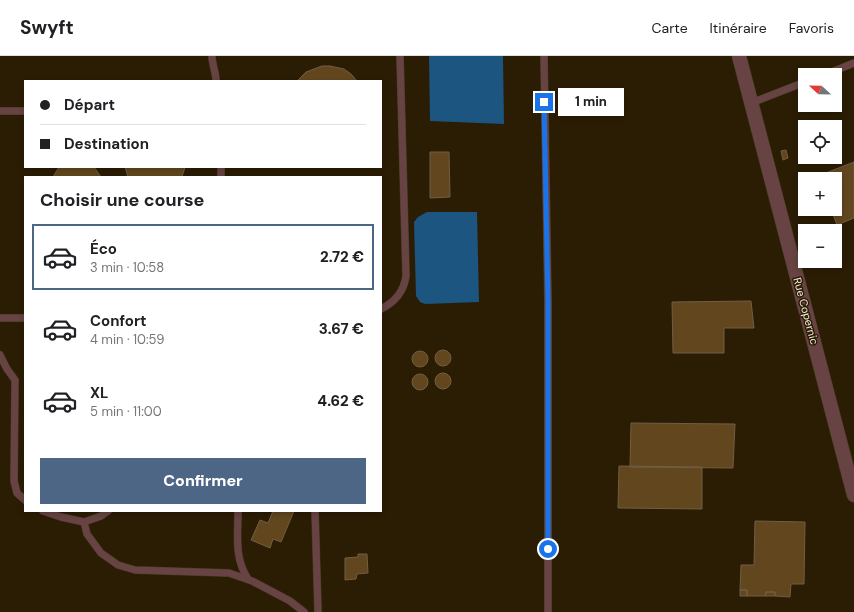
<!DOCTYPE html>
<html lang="fr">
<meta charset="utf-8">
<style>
:root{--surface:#fff;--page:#f6f6f6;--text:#202124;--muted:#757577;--line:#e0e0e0;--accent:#4e6685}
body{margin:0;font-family:"DM Sans",sans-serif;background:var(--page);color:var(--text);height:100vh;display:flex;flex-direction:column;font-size:15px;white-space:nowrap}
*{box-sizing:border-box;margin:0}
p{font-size:13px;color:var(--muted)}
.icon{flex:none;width:22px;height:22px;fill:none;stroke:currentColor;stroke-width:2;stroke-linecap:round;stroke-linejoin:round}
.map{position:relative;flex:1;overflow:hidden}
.drawer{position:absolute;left:24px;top:120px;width:358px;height:336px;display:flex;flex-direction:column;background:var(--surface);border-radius:0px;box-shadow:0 2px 6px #0003}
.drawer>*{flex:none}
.guide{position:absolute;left:24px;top:24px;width:358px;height:88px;border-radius:0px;box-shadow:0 2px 6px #0003;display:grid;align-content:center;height:88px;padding:0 16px;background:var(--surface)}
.needle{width:26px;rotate:292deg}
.fabs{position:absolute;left:798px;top:12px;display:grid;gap:8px}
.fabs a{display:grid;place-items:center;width:44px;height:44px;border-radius:0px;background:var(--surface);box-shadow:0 2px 6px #0003;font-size:20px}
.end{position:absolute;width:18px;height:18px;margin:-9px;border:5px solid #1a73e8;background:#fff;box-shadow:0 0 0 2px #fff}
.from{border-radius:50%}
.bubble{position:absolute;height:28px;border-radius:0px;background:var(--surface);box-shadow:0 2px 6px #0003;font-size:13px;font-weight:800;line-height:28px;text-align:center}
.guide b{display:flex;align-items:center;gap:14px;height:38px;font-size:15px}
.guide b+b{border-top:1px solid var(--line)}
.guide i{width:10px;height:10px;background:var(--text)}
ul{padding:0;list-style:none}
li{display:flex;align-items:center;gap:12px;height:66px;margin:0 8px 6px;padding:0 8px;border:2px solid transparent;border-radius:0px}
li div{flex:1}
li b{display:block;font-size:15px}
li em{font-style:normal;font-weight:800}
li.active{border-color:var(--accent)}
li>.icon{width:36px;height:36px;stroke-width:1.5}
h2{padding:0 16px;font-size:18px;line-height:48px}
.primary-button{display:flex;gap:8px;margin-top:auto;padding:8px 16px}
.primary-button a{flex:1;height:46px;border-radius:0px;background:var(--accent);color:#fff;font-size:16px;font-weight:800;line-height:46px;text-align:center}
header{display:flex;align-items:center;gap:24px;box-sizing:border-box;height:56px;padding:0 20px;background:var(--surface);border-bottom:1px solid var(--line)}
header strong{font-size:19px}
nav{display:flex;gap:22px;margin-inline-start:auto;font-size:14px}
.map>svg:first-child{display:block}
.water{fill:#1c557f}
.building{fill:#62471e;stroke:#705e45}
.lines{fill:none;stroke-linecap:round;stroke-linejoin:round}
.lane-casing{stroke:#473922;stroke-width:8}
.street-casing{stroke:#473922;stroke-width:15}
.lane{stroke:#674343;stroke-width:7}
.street{stroke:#674343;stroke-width:14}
.route{stroke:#1a73e8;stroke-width:5}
.labels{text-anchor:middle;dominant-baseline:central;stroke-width:3;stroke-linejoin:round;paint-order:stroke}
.street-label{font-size:11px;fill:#f4e9db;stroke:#2b1c04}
</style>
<header>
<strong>Swyft</strong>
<nav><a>Carte</a><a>Itinéraire</a><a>Favoris</a></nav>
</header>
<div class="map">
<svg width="854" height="556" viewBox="0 0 854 556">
<rect width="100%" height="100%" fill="#2b1c04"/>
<!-- water -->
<path class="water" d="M429,0H503L504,68L430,65Z
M427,156H477L479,246L425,248L420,246L416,240L414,166L418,161Z"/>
<!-- building -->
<path class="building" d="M322,10H330L344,13L351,18L357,25H297L306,16Z
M786,94L788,102L783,104L781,95Z
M430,96H449L450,141L430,142Z
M854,106V162L837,169L831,153H835V123H819L818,120Z
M59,111H94L101,121H53Z
M125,111H185L182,121H128Z
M751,245L754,272H724V297H673L672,246Z
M435 302a8 8 0 1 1 16 0a8 8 0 1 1-16 0Z
M412 303a8 8 0 1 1 16 0a8 8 0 1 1-16 0Z
M435 325a8 8 0 1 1 16 0a8 8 0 1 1-16 0Z
M412 326a8 8 0 1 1 16 0a8 8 0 1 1-16 0Z
M631,367L735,368L733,412L630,411Z
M619,410L702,411V453L618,452Z
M273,455H294L281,486L273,483L270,492L251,484L260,464L268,467Z
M755,465L805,466L804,528H791L790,541L775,540V536H766L765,540H747V534H740L741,509H754Z
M358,498H367L368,517L357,518L356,523L345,524V502L358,501Z
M740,534H747V540H740Z
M766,536H775V540H765Z"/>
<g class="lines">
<!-- lane casing -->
<g class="lane-casing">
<path id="lane" d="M212,0C212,9 216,16 216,25
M544,0L548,246V556
M824,19L854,7
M751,47L805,26
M0,55H25
M221,111V121
M381,253C395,246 404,235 406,220L400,0
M0,262H25
M0,299L7,313L15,324L14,425L17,437L25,444
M43,455L61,461L84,466
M108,455L101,460L84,466L87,478L101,497L118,509L135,514L229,517L252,525L290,545L304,556
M238,455C238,479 234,502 248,523
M315,455L318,556"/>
</g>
<!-- street casing -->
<g class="street-casing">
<path id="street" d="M739,0L854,439"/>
</g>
<!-- lane -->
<use href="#lane" class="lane"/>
<!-- street -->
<use href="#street" class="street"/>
</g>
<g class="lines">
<!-- route -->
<path class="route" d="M544,46L548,246V493"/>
</g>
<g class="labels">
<!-- street labels -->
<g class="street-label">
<text transform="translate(806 255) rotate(75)">Rue Copernic</text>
</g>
</g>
</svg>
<div class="fabs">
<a><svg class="needle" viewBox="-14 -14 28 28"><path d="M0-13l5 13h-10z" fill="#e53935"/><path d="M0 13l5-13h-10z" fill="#757577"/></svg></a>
<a><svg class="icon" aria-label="locate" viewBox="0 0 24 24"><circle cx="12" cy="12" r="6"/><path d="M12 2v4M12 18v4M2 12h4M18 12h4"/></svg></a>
<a>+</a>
<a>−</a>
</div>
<i class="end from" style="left:548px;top:493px"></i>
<i class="end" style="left:544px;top:46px"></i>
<div class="bubble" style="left:558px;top:32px;width:66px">1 min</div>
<div class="guide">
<b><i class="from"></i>Départ</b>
<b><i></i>Destination</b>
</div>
<section class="drawer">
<h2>Choisir une course</h2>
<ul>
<li class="active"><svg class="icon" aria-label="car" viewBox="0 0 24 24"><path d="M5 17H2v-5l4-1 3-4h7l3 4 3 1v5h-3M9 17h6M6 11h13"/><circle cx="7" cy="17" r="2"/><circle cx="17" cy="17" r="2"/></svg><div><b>Éco</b><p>3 min · 10:58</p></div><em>2.72 €</em></li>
<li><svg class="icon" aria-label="car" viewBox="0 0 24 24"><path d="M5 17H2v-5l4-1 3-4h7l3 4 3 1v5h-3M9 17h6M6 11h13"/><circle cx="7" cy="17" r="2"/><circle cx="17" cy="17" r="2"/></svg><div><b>Confort</b><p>4 min · 10:59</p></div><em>3.67 €</em></li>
<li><svg class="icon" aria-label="car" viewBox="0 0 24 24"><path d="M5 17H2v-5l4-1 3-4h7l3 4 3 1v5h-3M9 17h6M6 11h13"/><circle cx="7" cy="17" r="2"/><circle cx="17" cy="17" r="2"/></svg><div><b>XL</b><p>5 min · 11:00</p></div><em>4.62 €</em></li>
</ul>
<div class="primary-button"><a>Confirmer</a></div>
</section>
</div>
